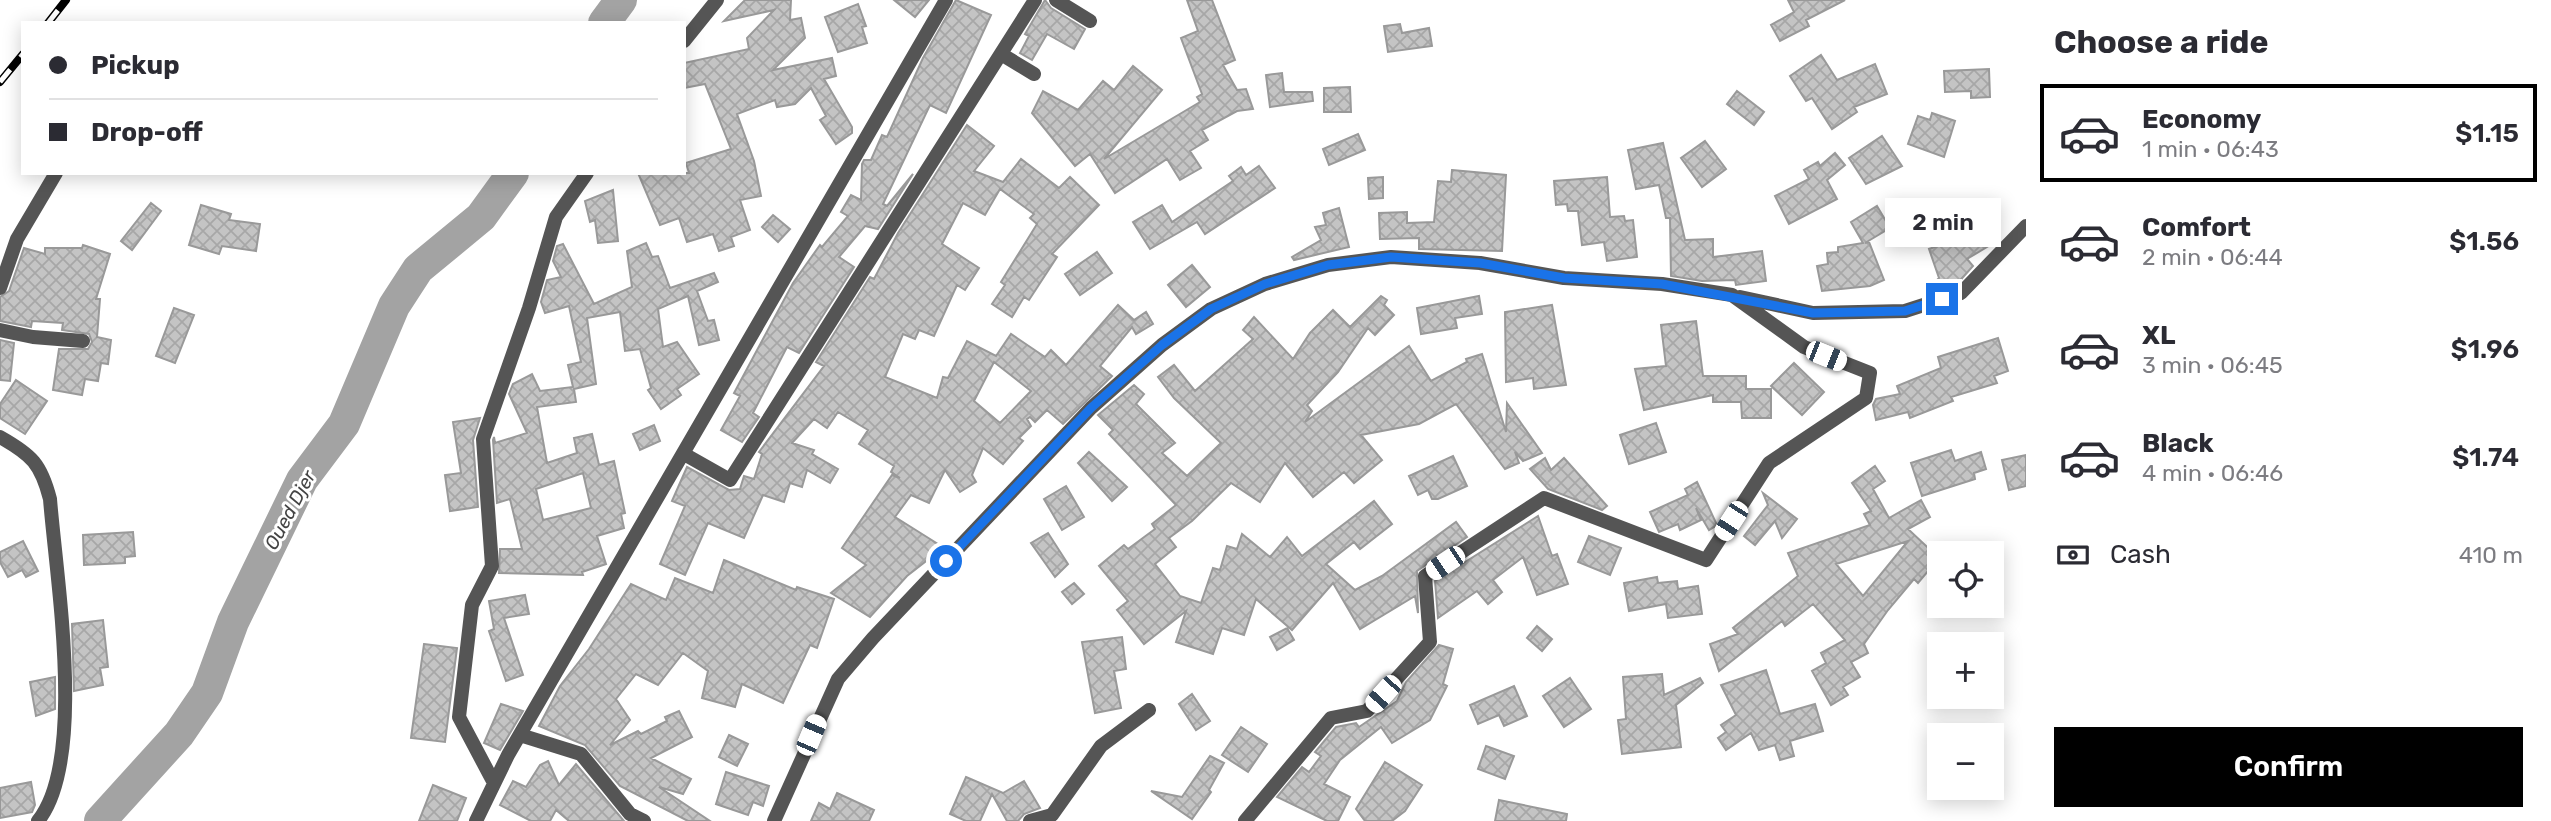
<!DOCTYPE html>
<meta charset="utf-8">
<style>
:root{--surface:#fff;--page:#f2f2f3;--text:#2b2b33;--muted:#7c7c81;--line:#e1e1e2;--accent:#000}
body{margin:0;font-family:Rubik,sans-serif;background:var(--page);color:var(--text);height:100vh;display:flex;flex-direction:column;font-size:26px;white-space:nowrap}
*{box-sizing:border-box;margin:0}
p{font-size:23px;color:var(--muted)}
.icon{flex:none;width:38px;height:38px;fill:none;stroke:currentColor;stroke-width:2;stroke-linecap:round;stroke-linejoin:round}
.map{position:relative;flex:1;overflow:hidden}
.details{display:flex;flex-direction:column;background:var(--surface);width:525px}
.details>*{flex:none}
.guide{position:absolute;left:21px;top:21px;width:665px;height:154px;border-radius:0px;box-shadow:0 4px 18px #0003;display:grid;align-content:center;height:154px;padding:0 28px;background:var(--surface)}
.fabs{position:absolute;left:1927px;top:541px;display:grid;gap:14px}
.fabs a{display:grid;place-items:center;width:77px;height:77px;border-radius:0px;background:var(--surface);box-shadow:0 4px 18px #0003;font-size:35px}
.end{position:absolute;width:32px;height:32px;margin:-16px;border:9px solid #1a73e8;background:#fff;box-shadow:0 0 0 4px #fff}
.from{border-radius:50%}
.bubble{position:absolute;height:49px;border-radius:0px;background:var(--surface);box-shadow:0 4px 18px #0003;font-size:23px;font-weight:600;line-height:49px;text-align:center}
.car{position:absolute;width:21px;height:42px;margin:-21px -10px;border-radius:9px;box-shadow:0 0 5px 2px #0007;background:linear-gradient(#fff 24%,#345 0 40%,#fff 0 76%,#345 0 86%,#fff 0)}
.guide b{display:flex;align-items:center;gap:24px;height:66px;font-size:26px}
.guide b+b{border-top:2px solid var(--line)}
.guide i{width:18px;height:18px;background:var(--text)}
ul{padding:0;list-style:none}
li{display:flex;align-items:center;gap:21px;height:98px;margin:0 14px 10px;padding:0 14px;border:4px solid transparent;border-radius:0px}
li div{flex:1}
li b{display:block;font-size:26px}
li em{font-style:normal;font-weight:600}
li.selected{border-color:var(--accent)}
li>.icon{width:63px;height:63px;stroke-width:1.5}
h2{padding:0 28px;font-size:32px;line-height:84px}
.pay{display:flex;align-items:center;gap:18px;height:77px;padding:0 28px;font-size:26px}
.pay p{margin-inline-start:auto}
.action{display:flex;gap:14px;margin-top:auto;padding:14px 28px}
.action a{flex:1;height:80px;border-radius:0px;background:var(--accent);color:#fff;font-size:28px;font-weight:600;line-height:80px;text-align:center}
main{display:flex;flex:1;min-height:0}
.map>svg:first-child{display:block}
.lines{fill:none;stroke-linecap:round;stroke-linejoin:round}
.river{stroke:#a3a3a3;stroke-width:32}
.building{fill:url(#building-cross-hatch);stroke:#999;stroke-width:2;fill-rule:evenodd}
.minor{stroke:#555;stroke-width:14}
.tertiary{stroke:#555;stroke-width:14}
.rail-casing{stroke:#000;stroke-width:8}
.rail{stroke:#fff;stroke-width:5;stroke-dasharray:16;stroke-linecap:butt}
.route{stroke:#1a73e8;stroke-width:9}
.labels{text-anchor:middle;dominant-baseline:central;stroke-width:6;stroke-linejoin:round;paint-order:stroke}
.water-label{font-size:19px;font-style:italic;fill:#444;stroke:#fff}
</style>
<main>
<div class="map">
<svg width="2026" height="821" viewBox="0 0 2026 821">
<defs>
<pattern id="building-cross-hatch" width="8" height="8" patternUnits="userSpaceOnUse" patternTransform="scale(1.75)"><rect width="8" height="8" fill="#c4c4c4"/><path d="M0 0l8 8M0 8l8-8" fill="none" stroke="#a7a7a7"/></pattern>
</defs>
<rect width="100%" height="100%" fill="#fff"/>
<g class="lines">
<!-- river -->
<path class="river" d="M604,23L621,0
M100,821L179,734L207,693L233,622L302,480L344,424L394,306L418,269L481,217L513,173"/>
</g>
<!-- building -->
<path class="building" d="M745,0H791L790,20L801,18L805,38L773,70L832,58L836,76L824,79L852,127V133L836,144L820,120L826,116L811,88L795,104L777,107L775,100L737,114L754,161L761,196L740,200L750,230L731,237L734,246L719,251L713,234L687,242L679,218L660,225L638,173H689L686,163L731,149L705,84L684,88V63L749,49L747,38L774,10L724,21Z
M894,0H929L915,17Z
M956,0L991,15L946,113L930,105L883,204L887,206L913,174L878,229L865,226L839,257L854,267L799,353L787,347L753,413L759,417L742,442L721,430L740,396L734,393L793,283L820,245L822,247L848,216L841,212L851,195L861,200L862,164L864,160H871L882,135L887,137L923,58Z
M1045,0L1051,8L1085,29L1074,49L1047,34L1032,60L1020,53L1029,36L1025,34Z
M1187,0H1212L1235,60L1223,65L1237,90L1246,89L1253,109L1237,111L1202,130L1208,140L1190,151L1201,168L1180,180L1167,159L1115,193L1090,154L1075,166L1032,113L1043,91L1078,110L1103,81L1114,90L1133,66L1162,90L1104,159L1200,102L1197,97L1202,94L1181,38L1198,31Z
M1788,0H1845L1806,20L1809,26L1780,41L1771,25L1794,12Z
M858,4L866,26L862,27L867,43L838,52L825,17Z
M1400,24L1402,33L1429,28L1432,46L1388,52L1384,26Z
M1821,55L1837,80L1875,64L1887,94L1854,107L1857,112L1832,129L1812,98L1806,101L1790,76Z
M1989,69L1990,97L1971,98V91L1945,92L1944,71Z
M1282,73L1284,92H1312L1313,101L1270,107L1266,75Z
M1350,87L1351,112H1324V88Z
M1737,91L1764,112L1754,125L1727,104Z
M1932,113L1955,121L1944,157L1908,144L1918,116L1930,120Z
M967,125L994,146L974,171L1003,182L1021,159L1059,188L1070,177L1099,205L1052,254L1057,257L1029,300L1024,297L1012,317L992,304L1005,285L1001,282L1037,224L1030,218L1034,214L1000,189L985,215L963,203L942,244L979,268L965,290L957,285L934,336L919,330L915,339L903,334L885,377L937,398L943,377L948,378L967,341L996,356L1011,334L1045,357L1051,350L1066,365L1118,305L1134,320L1146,312L1153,324L1136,334L1132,327L1100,366L1112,376L1063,424L1047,410L1035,422L1030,417L1027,419L1031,426L1019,438L1023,441L1003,464L983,448L972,475L976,482L960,492L945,470L929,503L911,495L895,517L938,544L930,558L907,576L870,617L831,593L866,565L842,548L892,475L900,478L891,472L894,466L859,444L868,430L838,412L827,428L814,419L792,443L814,450L812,454L838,469L830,483L807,470L802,487L790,483L784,502L763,495L744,538L708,523L685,575L660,564L685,506L672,501L687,467L729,490L740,489L744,476L754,479L762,454L759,452L824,366L816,362L870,277L874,279L898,233ZM994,362L1031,391L1000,423L974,401Z
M1358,134L1365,150L1329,165L1323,149Z
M1882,136L1902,166L1866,184L1849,158Z
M1705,141L1726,169L1702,187L1681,158Z
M1663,143L1685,240L1713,239V257L1762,251L1766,281L1736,285L1735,280L1702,281L1671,276L1670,218H1666L1659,185L1636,189L1628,150Z
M1835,153L1845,165L1827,180L1837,199L1789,224L1775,196L1809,179L1804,170L1818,162L1820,166Z
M1259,166L1275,188L1205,234L1197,222L1150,249L1133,222L1162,205L1172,222L1233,181L1229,176L1241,167L1246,175Z
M1452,170L1506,175L1502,251L1419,249V238L1380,239L1379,213L1407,212V223L1434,222L1438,181L1451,182Z
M1383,177V198L1369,199L1368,178Z
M1607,177L1610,217L1624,216L1625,221L1633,220L1637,257L1607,261L1604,242L1582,245L1578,211H1568L1567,204L1556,205L1554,181Z
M613,190L618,241L598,243L595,220L590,222L585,201Z
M151,203L161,211L132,250L121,241Z
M201,205L231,214L229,220L260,224L256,251L222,246L219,254L189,245Z
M1877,206L1890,228L1865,243L1869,242L1884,280L1870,286L1822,291L1817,266L1828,264L1827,253L1838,252V247L1863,243L1851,222Z
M1339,208L1349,247L1294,260L1292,257L1321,240L1315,227L1326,225L1323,213Z
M773,215L790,229L778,242L762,227Z
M1976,217L1992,244L1967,259L1973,266L1956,285L1944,288L1936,281L1939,278L1929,249L1947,243L1944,237Z
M646,243L652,257L658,256L670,288L714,273L718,282L697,291L708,321L714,320L719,340L699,345L688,296L658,309L663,347L677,342L699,374L677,389L681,395L661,409L648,390L651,388L640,349L625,351L620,312L587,318L596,384L574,389L576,402L537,407L547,463L577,453L574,438L592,434L599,465L614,461L625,513L621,514L624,528L597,536L606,564L582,572L583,575L499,573L500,549H522L510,499L497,503L493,440L494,437L495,443L527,433L509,394L513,384L532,374L540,391L573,387L568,365L581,362L569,306L545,313L541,302L547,280L561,277L553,261L557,246L563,244L594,304L632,287L627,251ZM583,473L591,508L543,520L536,489Z
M83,245L110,254L96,299H100L97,337L111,340L108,364L101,363L98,381L85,379L82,395L53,390L59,349H88L92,342L89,334L62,330L63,323L32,321L31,327L0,321V297L9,291L24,248L45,254V248H82Z
M1097,252L1112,273L1080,295L1065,274Z
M1192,265L1210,287L1186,307L1168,285Z
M1381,296L1387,300L1384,305L1394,315L1375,335L1368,328L1338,372L1307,405L1312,411L1305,422L1409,346L1431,381L1467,362L1466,359L1482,354L1506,432L1507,403L1542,453L1523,461L1515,452L1519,463L1505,469L1456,404L1419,424L1361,435L1382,460L1354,483L1344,472L1313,497L1285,463L1260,502L1231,483L1192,521L1169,538L1176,547L1155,564L1180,596L1201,603L1213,568L1220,570L1227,546L1237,549L1242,534L1270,557L1287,537L1302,556L1374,501L1392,524L1360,549L1354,542L1326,564L1355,590L1382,576L1456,522L1467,537L1417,571L1418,613L1415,596L1360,629L1333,583L1292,630L1256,599L1244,635L1222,628L1213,654L1176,642L1186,611L1144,644L1117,610L1128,601L1099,566L1124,545L1128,549L1155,529L1152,524L1176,505L1109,434L1113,430L1098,415L1134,385L1144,394L1136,404L1175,443L1162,453L1187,476L1221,443L1174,398L1158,377L1174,365L1195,391L1253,339L1243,330L1254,317L1293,359L1310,333L1333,310L1350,327Z
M1479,296L1482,314L1455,318L1457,328L1421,334L1417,308Z
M1552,305L1566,385L1534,389L1533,378L1506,382L1505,312Z
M174,308L194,315L175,363L156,356Z
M1696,321L1703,376H1746V389H1771V418H1742L1741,402H1713V395L1644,410L1635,369L1666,366L1661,325Z
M1998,338L2008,371L1994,376L1997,383L1951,397L1953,401L1910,418L1908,412L1876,420L1873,405L1876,399L1900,394L1897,386L1941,368L1938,357Z
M0,340L14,343L10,381L0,380Z
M1794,363L1824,392L1802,415L1771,386Z
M16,380L47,401L25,434L0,418V404Z
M480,418L473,440L478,507L450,511L445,475L461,473L453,422Z
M1656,423L1666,452L1629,464L1620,435Z
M654,425L660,441L640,450L633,434Z
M1951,450L1955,461L1981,452L1986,469L1974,473L1975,479L1922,496L1911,463Z
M1089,452L1127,487L1112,501L1078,463Z
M2026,455V486L2009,490L2002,460Z
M1453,456L1467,486L1438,499H1432L1428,490L1418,495L1409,476Z
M1545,458L1551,470L1564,458L1607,506L1602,510L1548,489L1530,469Z
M1875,466L1885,481L1873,489L1889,518L1921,500L1930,517L1908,529L1939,558L1918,583L1914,579L1888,610L1864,644L1868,653L1851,662L1860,677L1843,687L1848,695L1831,705L1812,671L1826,663L1821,653L1845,640L1813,604L1785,626L1782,621L1719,671L1710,644L1738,634L1733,628L1798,576L1788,553L1870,525L1864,514L1871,511L1852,483ZM1908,541L1863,596L1836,564Z
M1697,482L1717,525L1709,530L1696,508L1701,520L1680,530L1678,524L1659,532L1650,512L1688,495L1685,489Z
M1066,486L1084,517L1062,530L1044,499Z
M1763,493L1797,519L1782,538L1775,521L1755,545L1744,536L1768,505Z
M1538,516L1552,556L1557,554L1568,584L1537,595L1523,557L1493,580L1502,592L1488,604L1477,591L1438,618L1435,581Z
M133,532L135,556L125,557V563L84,565L83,535Z
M1048,533L1068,564L1055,577L1031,543Z
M1589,536L1621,548L1610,575L1578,562Z
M23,541L38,571L26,577L22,570L8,577L0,562V552Z
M724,560L796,590L797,587L834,599L817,648L810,645L783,703L742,684L735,707L702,698L708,671L683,653L658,685L636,674L616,699L630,720L610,745L638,731L641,734L667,721L665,717L679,711L692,737L651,758L691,779L683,794L659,787L710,821H688L620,786L585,745L539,726L560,686L589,649L631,584L666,600L675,578L713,593Z
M1657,577L1658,583L1677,581L1678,589L1698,586L1702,614L1668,618L1666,604L1629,611L1624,583Z
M1074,583L1084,594L1072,604L1062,592Z
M525,595L529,614L504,618L523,675L506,681L489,631L494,629L489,601Z
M103,620L108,667L100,668L103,685L74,691L72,624Z
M1537,626L1552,639L1542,651L1527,638Z
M1287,628L1294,640L1277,650L1270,637Z
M1122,637L1126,669L1114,671L1121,708L1095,713L1082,642Z
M424,644L457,648L445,742L411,738Z
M1439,645L1453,649L1443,684L1447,686L1430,720L1392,743L1381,727L1340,760L1324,784L1350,797L1338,821H1327L1277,797L1302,767L1309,772L1321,756L1315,752L1336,727L1356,723L1359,727L1397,701L1406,682Z
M1766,670L1780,714L1815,704L1823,731L1790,741L1794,756L1780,760L1775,745L1759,750L1751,733L1726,750L1718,738L1726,732L1721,725L1736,715L1721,685Z
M1662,674L1664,695L1700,678L1703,683L1676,705L1681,747L1622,754L1618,720L1626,719L1623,677Z
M55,677V709L36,716L30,682Z
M1570,678L1591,709L1564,727L1543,696Z
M1514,686L1527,716L1504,726L1499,715L1478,724L1470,705Z
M1192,694L1210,721L1196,730L1179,704Z
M501,704L523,711L500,750L484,743Z
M1241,727L1267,744L1248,772L1222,755Z
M729,735L748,744L737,766L719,757Z
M1486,746L1514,756L1505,779L1478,769Z
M1210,756L1224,763L1209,790L1211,792L1192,819L1151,791L1182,797Z
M548,761L559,785L576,764L624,821H569L556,810L550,821H531L500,805L513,781L526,787L540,765Z
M1385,762L1422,785L1405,811L1392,821H1365L1356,809Z
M726,772L769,786L763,806L753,802L748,815L716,804Z
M966,777L1003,793L1024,781L1040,808L1024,814L1018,821H1007L992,794L980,821H966L950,814Z
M31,782L35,805L32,812L0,818V788Z
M433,785L466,798L457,821H419Z
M837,793L874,810L869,821H811L819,803L830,809Z
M1499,800L1567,814L1566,821H1495Z"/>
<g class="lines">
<!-- minor -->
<path class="minor" d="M1056,0L1090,21
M684,41L717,0
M1001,54L1034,74
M0,288L17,239L56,173
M1740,297L1813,313L1905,311L1961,293L2026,226
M0,330L33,337L83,341
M684,454L730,480L1035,0
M520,735L581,754L630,814L644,821
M494,783L459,717L472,605L492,566L483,439L529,308L556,217L587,173
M476,821L508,755L946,0
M774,821L838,679L873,638L1091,408L1162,345L1211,309L1265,284L1328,265L1391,257L1480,263L1564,278L1662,284L1732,295L1804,347L1870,373L1866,398L1769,463L1706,560L1544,498L1425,576L1430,642L1367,711L1331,718L1245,821
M1030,821L1052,815L1101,746L1149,710"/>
<!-- tertiary -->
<path class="tertiary" d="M0,437C32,455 41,464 50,499C56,577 87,760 38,821"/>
<!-- rail casing -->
<g class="rail-casing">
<path id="rail" d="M48,23L66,0
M0,82L23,54"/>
</g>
<!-- rail -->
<use href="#rail" class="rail"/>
</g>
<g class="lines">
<!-- route -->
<path class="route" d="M946,561L1091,408L1162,345L1211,309L1265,284L1328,265L1391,257L1480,263L1564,278L1662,284L1813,313L1905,311L1942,299"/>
</g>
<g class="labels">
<!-- water labels -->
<g class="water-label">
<text transform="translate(290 510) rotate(-62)">Oued Djer</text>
</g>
</g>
</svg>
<div class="fabs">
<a><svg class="icon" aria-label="locate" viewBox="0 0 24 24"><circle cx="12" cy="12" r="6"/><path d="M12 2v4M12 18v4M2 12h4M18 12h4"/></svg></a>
<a>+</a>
<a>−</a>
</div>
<i class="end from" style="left:946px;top:561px"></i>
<i class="end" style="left:1942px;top:299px"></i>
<div class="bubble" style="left:1885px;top:198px;width:116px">2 min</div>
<i class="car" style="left:1826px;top:356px;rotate:112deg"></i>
<i class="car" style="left:1731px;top:521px;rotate:213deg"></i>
<i class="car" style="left:1445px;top:563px;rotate:236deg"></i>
<i class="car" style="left:1383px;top:694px;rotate:222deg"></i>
<i class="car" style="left:811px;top:735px;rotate:23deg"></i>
<div class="guide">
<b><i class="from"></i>Pickup</b>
<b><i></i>Drop-off</b>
</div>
</div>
<section class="details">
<h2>Choose a ride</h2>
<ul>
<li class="selected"><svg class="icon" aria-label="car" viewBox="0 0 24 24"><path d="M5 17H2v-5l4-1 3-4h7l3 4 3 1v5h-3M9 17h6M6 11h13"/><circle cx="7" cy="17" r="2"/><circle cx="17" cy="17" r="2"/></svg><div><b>Economy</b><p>1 min · 06:43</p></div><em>$1.15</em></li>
<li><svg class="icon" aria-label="car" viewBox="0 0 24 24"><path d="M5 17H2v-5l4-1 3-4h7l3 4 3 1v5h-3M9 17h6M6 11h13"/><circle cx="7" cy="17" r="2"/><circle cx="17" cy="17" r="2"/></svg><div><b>Comfort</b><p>2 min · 06:44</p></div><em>$1.56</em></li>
<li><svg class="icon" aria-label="car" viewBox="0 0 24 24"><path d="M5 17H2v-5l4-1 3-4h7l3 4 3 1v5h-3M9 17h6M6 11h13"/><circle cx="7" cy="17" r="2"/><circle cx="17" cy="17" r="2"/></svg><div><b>XL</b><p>3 min · 06:45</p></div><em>$1.96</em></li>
<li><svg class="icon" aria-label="car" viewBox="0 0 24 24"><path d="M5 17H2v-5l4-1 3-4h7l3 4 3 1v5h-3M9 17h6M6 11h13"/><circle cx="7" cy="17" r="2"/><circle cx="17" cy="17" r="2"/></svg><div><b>Black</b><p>4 min · 06:46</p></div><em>$1.74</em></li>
</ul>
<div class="pay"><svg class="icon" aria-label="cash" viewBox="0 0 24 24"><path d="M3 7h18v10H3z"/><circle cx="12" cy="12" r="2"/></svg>Cash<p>410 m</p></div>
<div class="action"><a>Confirm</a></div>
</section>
</main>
